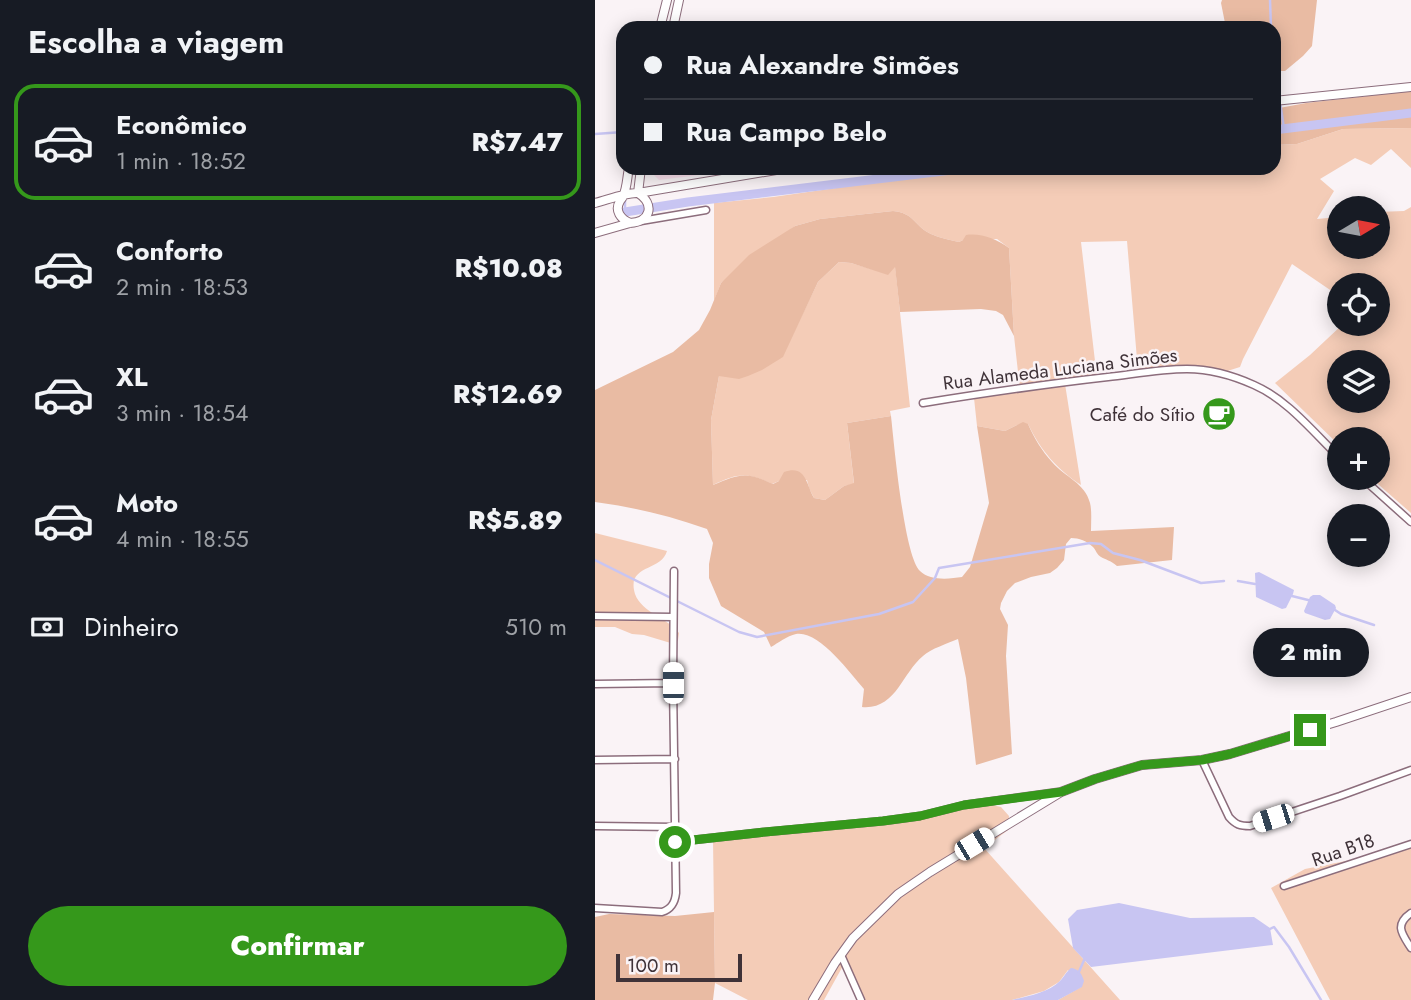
<!DOCTYPE html>
<html lang="pt">
<meta charset="utf-8">
<style>
:root{--surface:#171b24;--page:#20242c;--text:#f1f3f6;--muted:#9ea1a6;--line:#363941;--accent:#35981b}
body{margin:0;font-family:Jost,sans-serif;background:var(--page);color:var(--text);height:100vh;display:flex;flex-direction:column;font-size:26px;white-space:nowrap}
*{box-sizing:border-box;margin:0}
p{font-size:23px;color:var(--muted)}
.icon{flex:none;width:38px;height:38px;fill:none;stroke:currentColor;stroke-width:2;stroke-linecap:round;stroke-linejoin:round}
.map{position:relative;flex:1;overflow:hidden}
.sheet{display:flex;flex-direction:column;background:var(--surface);width:595px}
.sheet>*{flex:none}
.hud{position:absolute;left:21px;top:21px;width:665px;height:154px;border-radius:21px;box-shadow:0 4px 18px #0003;display:grid;align-content:center;height:154px;padding:0 28px;background:var(--surface)}
.needle{width:46px;rotate:80deg}
.fabs{position:absolute;left:732px;top:196px;display:grid;gap:14px}
.fabs a{display:grid;place-items:center;width:63px;height:63px;border-radius:50%;background:var(--surface);box-shadow:0 4px 18px #0003;font-size:35px}
.scale{position:absolute;left:21px;bottom:18px;width:126px;box-sizing:border-box;padding-left:7px;border:4px solid #3f3238;border-top:0;font-size:19px;line-height:24px;white-space:nowrap;color:#3f3238;-webkit-text-stroke:5px #faf3f6;paint-order:stroke}
.end{position:absolute;width:32px;height:32px;margin:-16px;border:9px solid #35981b;background:#fff;box-shadow:0 0 0 4px #fff}
.from{border-radius:50%}
.bubble{position:absolute;height:49px;border-radius:24px;background:var(--surface);box-shadow:0 4px 18px #0003;font-size:23px;font-weight:800;line-height:49px;text-align:center}
.car{position:absolute;width:21px;height:42px;margin:-21px -10px;border-radius:9px;box-shadow:0 0 5px 2px #0007;background:linear-gradient(#fff 24%,#345 0 40%,#fff 0 76%,#345 0 86%,#fff 0)}
.hud b{display:flex;align-items:center;gap:24px;height:66px;font-size:26px}
.hud b+b{border-top:2px solid var(--line)}
.hud i{width:18px;height:18px;background:var(--text)}
ul{padding:0;list-style:none}
li{display:flex;align-items:center;gap:21px;height:116px;margin:0 14px 10px;padding:0 14px;border:4px solid transparent;border-radius:21px}
li div{flex:1}
li b{display:block;font-size:26px}
li em{font-style:normal;font-weight:800}
li.active{border-color:var(--accent)}
li>.icon{width:63px;height:63px;stroke-width:1.5}
h2{padding:0 28px;font-size:32px;line-height:84px}
.pay{display:flex;align-items:center;gap:18px;height:77px;padding:0 28px;font-size:26px}
.pay p{margin-inline-start:auto}
.primary-button{display:flex;gap:14px;margin-top:auto;padding:14px 28px}
.primary-button a{flex:1;height:80px;border-radius:42px;background:var(--accent);color:#fff;font-size:28px;font-weight:800;line-height:80px;text-align:center}
main{display:flex;flex:1;min-height:0}
.map>svg:first-child{display:block}
.built{fill:#fae0ec}
.green{fill:#f4ccb7;fill-rule:evenodd}
.forest{fill:#e9bba3}
.water{fill:#c8c5f2}
.lines{fill:none;stroke-linecap:round;stroke-linejoin:round}
.stream{stroke:#c8c5f2;stroke-width:2.5}
.canal{stroke:#c8c5f2;stroke-width:9}
.minor-casing{stroke:#8c6d7c;stroke-width:9}
.tertiary-casing{stroke:#8c6d7c;stroke-width:10}
.minor{stroke:#fff;stroke-width:6}
.tertiary{stroke:#fff;stroke-width:8}
.route{stroke:#35981b;stroke-width:9}
.labels{text-anchor:middle;dominant-baseline:central;stroke-width:5;stroke-linejoin:round;paint-order:stroke}
.street-label{font-size:19px;fill:#3f3238;stroke:#faf3f6}
.poi-label{font-size:19px;fill:#3f3238;stroke:#faf3f6;text-anchor:end}
</style>
<main>
<section class="sheet">
<h2>Escolha a viagem</h2>
<ul>
<li class="active"><svg class="icon" aria-label="car" viewBox="0 0 24 24"><path d="M5 17H2v-5l4-1 3-4h7l3 4 3 1v5h-3M9 17h6M6 11h13"/><circle cx="7" cy="17" r="2"/><circle cx="17" cy="17" r="2"/></svg><div><b>Econômico</b><p>1 min · 18:52</p></div><em>R$7.47</em></li>
<li><svg class="icon" aria-label="car" viewBox="0 0 24 24"><path d="M5 17H2v-5l4-1 3-4h7l3 4 3 1v5h-3M9 17h6M6 11h13"/><circle cx="7" cy="17" r="2"/><circle cx="17" cy="17" r="2"/></svg><div><b>Conforto</b><p>2 min · 18:53</p></div><em>R$10.08</em></li>
<li><svg class="icon" aria-label="car" viewBox="0 0 24 24"><path d="M5 17H2v-5l4-1 3-4h7l3 4 3 1v5h-3M9 17h6M6 11h13"/><circle cx="7" cy="17" r="2"/><circle cx="17" cy="17" r="2"/></svg><div><b>XL</b><p>3 min · 18:54</p></div><em>R$12.69</em></li>
<li><svg class="icon" aria-label="car" viewBox="0 0 24 24"><path d="M5 17H2v-5l4-1 3-4h7l3 4 3 1v5h-3M9 17h6M6 11h13"/><circle cx="7" cy="17" r="2"/><circle cx="17" cy="17" r="2"/></svg><div><b>Moto</b><p>4 min · 18:55</p></div><em>R$5.89</em></li>
</ul>
<div class="pay"><svg class="icon" aria-label="cash" viewBox="0 0 24 24"><path d="M3 7h18v10H3z"/><circle cx="12" cy="12" r="2"/></svg>Dinheiro<p>510 m</p></div>
<div class="primary-button"><a>Confirmar</a></div>
</section>
<div class="map">
<svg width="816" height="1000" viewBox="0 0 816 1000">
<rect width="100%" height="100%" fill="#faf3f6"/>
<!-- built -->
<path class="built" d="M55,168H120V173L64,180L55,171Z"/>
<!-- green -->
<path class="green" d="M816,128V168L796,149L776,165L760,158L725,179L739,191L722,219L744,217V247H782V212L809,211L816,207V513L776,478H782V439H744V445L680,383L715,355L748,324H782V285H744V296L697,264L648,359L645,367L626,373L587,367L543,371L532,241L486,242L502,378L470,384L486,485C462,469 446,451 433,424L422,425L410,431L382,426L379,398L425,390L419,336L414,248L402,239L368,240L364,242C355,240 345,238 336,234C320,227 320,213 298,211L225,219L200,226L126,283L119,301V203L178,197L325,176L360,174L405,168H679V145L702,144L748,129ZM744,362H782V401H744Z
M244,262L256,263L293,274L300,265L315,407L295,411L296,416L252,423L259,484L249,486L230,500L219,498L214,488L212,480L184,481L177,484C153,472 142,473 118,485L116,420L124,376L187,357L223,282Z
M0,533L72,551C66,572 31,564 40,594C47,613 73,618 84,633L83,640L79,644L49,635L37,634L20,627H0Z
M397,805L406,807L414,816L413,830L389,848L525,1000H463L486,987L473,970L464,982L449,991L417,1000H266L249,964L229,1000H153L120,983L118,840L270,825Z
M816,843V1000H735L676,888L710,869L766,858Z"/>
<!-- forest -->
<path class="forest" d="M627,0H722L717,46L708,56L690,71H679V28H631L626,3Z
M816,91V128L748,129L702,144L679,145V109L711,103Z
M298,211C320,213 320,227 336,234C345,238 355,240 364,242L368,240L371,235C387,233 401,239 414,248L419,336L408,315L401,311L386,309L305,312L300,267L293,275L256,263L244,262L223,282L188,357L167,370L153,376L144,379L124,376L116,420L118,485C144,474 151,471 178,484L184,481L189,472C211,464 211,484 219,498L230,500L249,486L259,483L252,423L296,416C299,443 309,556 325,571C335,581 354,579 367,577L375,567L394,503L382,426L410,431L428,422L433,424C439,438 447,451 457,462C470,477 490,483 495,503C497,511 496,522 496,531L579,527L577,560L522,566C515,560 511,560 506,557C502,555 501,550 498,547C492,541 484,538 476,538L471,544L469,560L462,568L455,573L436,577L420,583L412,591L406,603L405,609L413,625L411,656L417,754L381,765L371,678L363,639C354,643 335,649 328,656C307,673 301,710 267,707L269,689C255,673 224,630 201,634C192,636 183,643 176,647L169,632L126,606L114,578V564L118,543L112,529C75,516 39,507 0,502V390L78,352L104,330L115,310L126,283L154,255L200,226L225,219Z
M119,912L120,983L118,1000H0V917L14,914L80,916Z"/>
<!-- water -->
<path class="water" d="M664,572L699,590L698,594L691,608L687,609L661,597L660,573Z
M718,595H725L740,605L741,608L735,619L730,620L710,613L709,611L715,597Z
M524,903L595,918L659,917L675,928L678,945L496,967L478,948L473,919L482,910Z
M476,968C484,969 487,974 489,981L487,987L463,1000H417C433,996 453,993 465,981C469,977 471,972 476,968Z"/>
<g class="lines">
<!-- stream -->
<path class="stream" d="M675,0L676,28
M679,60L689,129
M0,134L28,132
M30,199V212
M0,560L144,632L162,637L284,614L318,602L340,578L344,568L495,543L506,544L518,553L545,560L606,583L629,581
M643,581L660,584
M697,596L717,601
M737,608L746,614L779,625
M675,929L679,927L694,947L726,1000
M483,974L490,958"/>
<!-- canal -->
<path class="canal" d="M679,130L816,113
M30,212L93,202L373,168"/>
<!-- minor casing -->
<g class="minor-casing">
<path id="minor" d="M46,221L111,210
M328,403C390,393 451,384 513,377C539,374 566,369 592,369C614,369 639,376 659,385C693,400 718,432 744,457
M767,478L816,522
M0,616L78,617
M0,684L78,683
M0,760L80,759
M607,760L634,817C641,825 645,826 655,826L745,796L816,770
M0,826L80,827
M80,842L170,832L288,821L325,816L369,805L463,792
M689,886L816,844
M0,908L67,912C77,909 80,902 81,893L78,683L79,571
M816,913C799,925 807,934 816,948
M246,955L266,1000"/>
</g>
<!-- tertiary casing -->
<g class="tertiary-casing">
<path id="tertiary" d="M65,28L72,0
M78,28L84,0
M679,101L816,87
M34,168C32,177 32,189 28,196C28,198 26,199 25,201C19,211 26,219 35,223
M43,193L46,168
M0,203C12,200 32,192 43,193L193,168
M0,233L35,223C56,222 60,204 43,193
M218,1000L240,963L258,938L303,894L335,872L466,792L500,779L547,765L607,760L635,754L741,722L816,697"/>
</g>
<!-- minor -->
<use href="#minor" class="minor"/>
<!-- tertiary -->
<use href="#tertiary" class="tertiary"/>
</g>
<g class="lines">
<!-- route -->
<path class="route" d="M80,842L170,832L288,821L325,816L369,805L466,792L500,779L547,765L607,760L635,754L715,730"/>
</g>
<!-- icons -->
<defs>
<g id="cafe-disc" transform="scale(1.75)"><circle r="9.5" fill="#35981b" stroke="#faf3f6"/><path d="M-5.5-4.5H6V0H3Q3 3.5 0 3.5H-2.5Q-5.5 3.5-5.5 0ZM3-3.2v2h1.7v-2ZM-6 4.5H4V6H-6Z" fill="#fff"/></g>
</defs>
<g fill-rule="evenodd">
<use href="#cafe-disc" x="624" y="414"/>
</g>
<g class="labels">
<!-- street labels -->
<g class="street-label">
<text transform="translate(465 369) rotate(-7)">Rua Alameda Luciana Simões</text>
<text transform="translate(748 850) rotate(-19)">Rua B18</text>
</g>
<!-- poi labels -->
<g class="poi-label">
<text x="600" y="414">Café do Sítio</text>
</g>
</g>
</svg>
<div class="fabs">
<a><svg class="needle" viewBox="-14 -14 28 28"><path d="M0-13l5 13h-10z" fill="#e53935"/><path d="M0 13l5-13h-10z" fill="#9ea1a6"/></svg></a>
<a><svg class="icon" aria-label="locate" viewBox="0 0 24 24"><circle cx="12" cy="12" r="6"/><path d="M12 2v4M12 18v4M2 12h4M18 12h4"/></svg></a>
<a><svg class="icon" aria-label="layers" viewBox="0 0 24 24"><path d="M12 4l9 5-9 5-9-5zM3 14l9 5 9-5"/></svg></a>
<a>+</a>
<a>−</a>
</div>
<div class="scale">100 m</div>
<i class="end from" style="left:80px;top:842px"></i>
<i class="end" style="left:715px;top:730px"></i>
<div class="bubble" style="left:658px;top:628px;width:116px">2 min</div>
<i class="car" style="left:78px;top:683px;rotate:0deg"></i>
<i class="car" style="left:678px;top:818px;rotate:252deg"></i>
<i class="car" style="left:379px;top:844px;rotate:59deg"></i>
<div class="hud">
<b><i class="from"></i>Rua Alexandre Simões</b>
<b><i></i>Rua Campo Belo</b>
</div>
</div>
</main>
